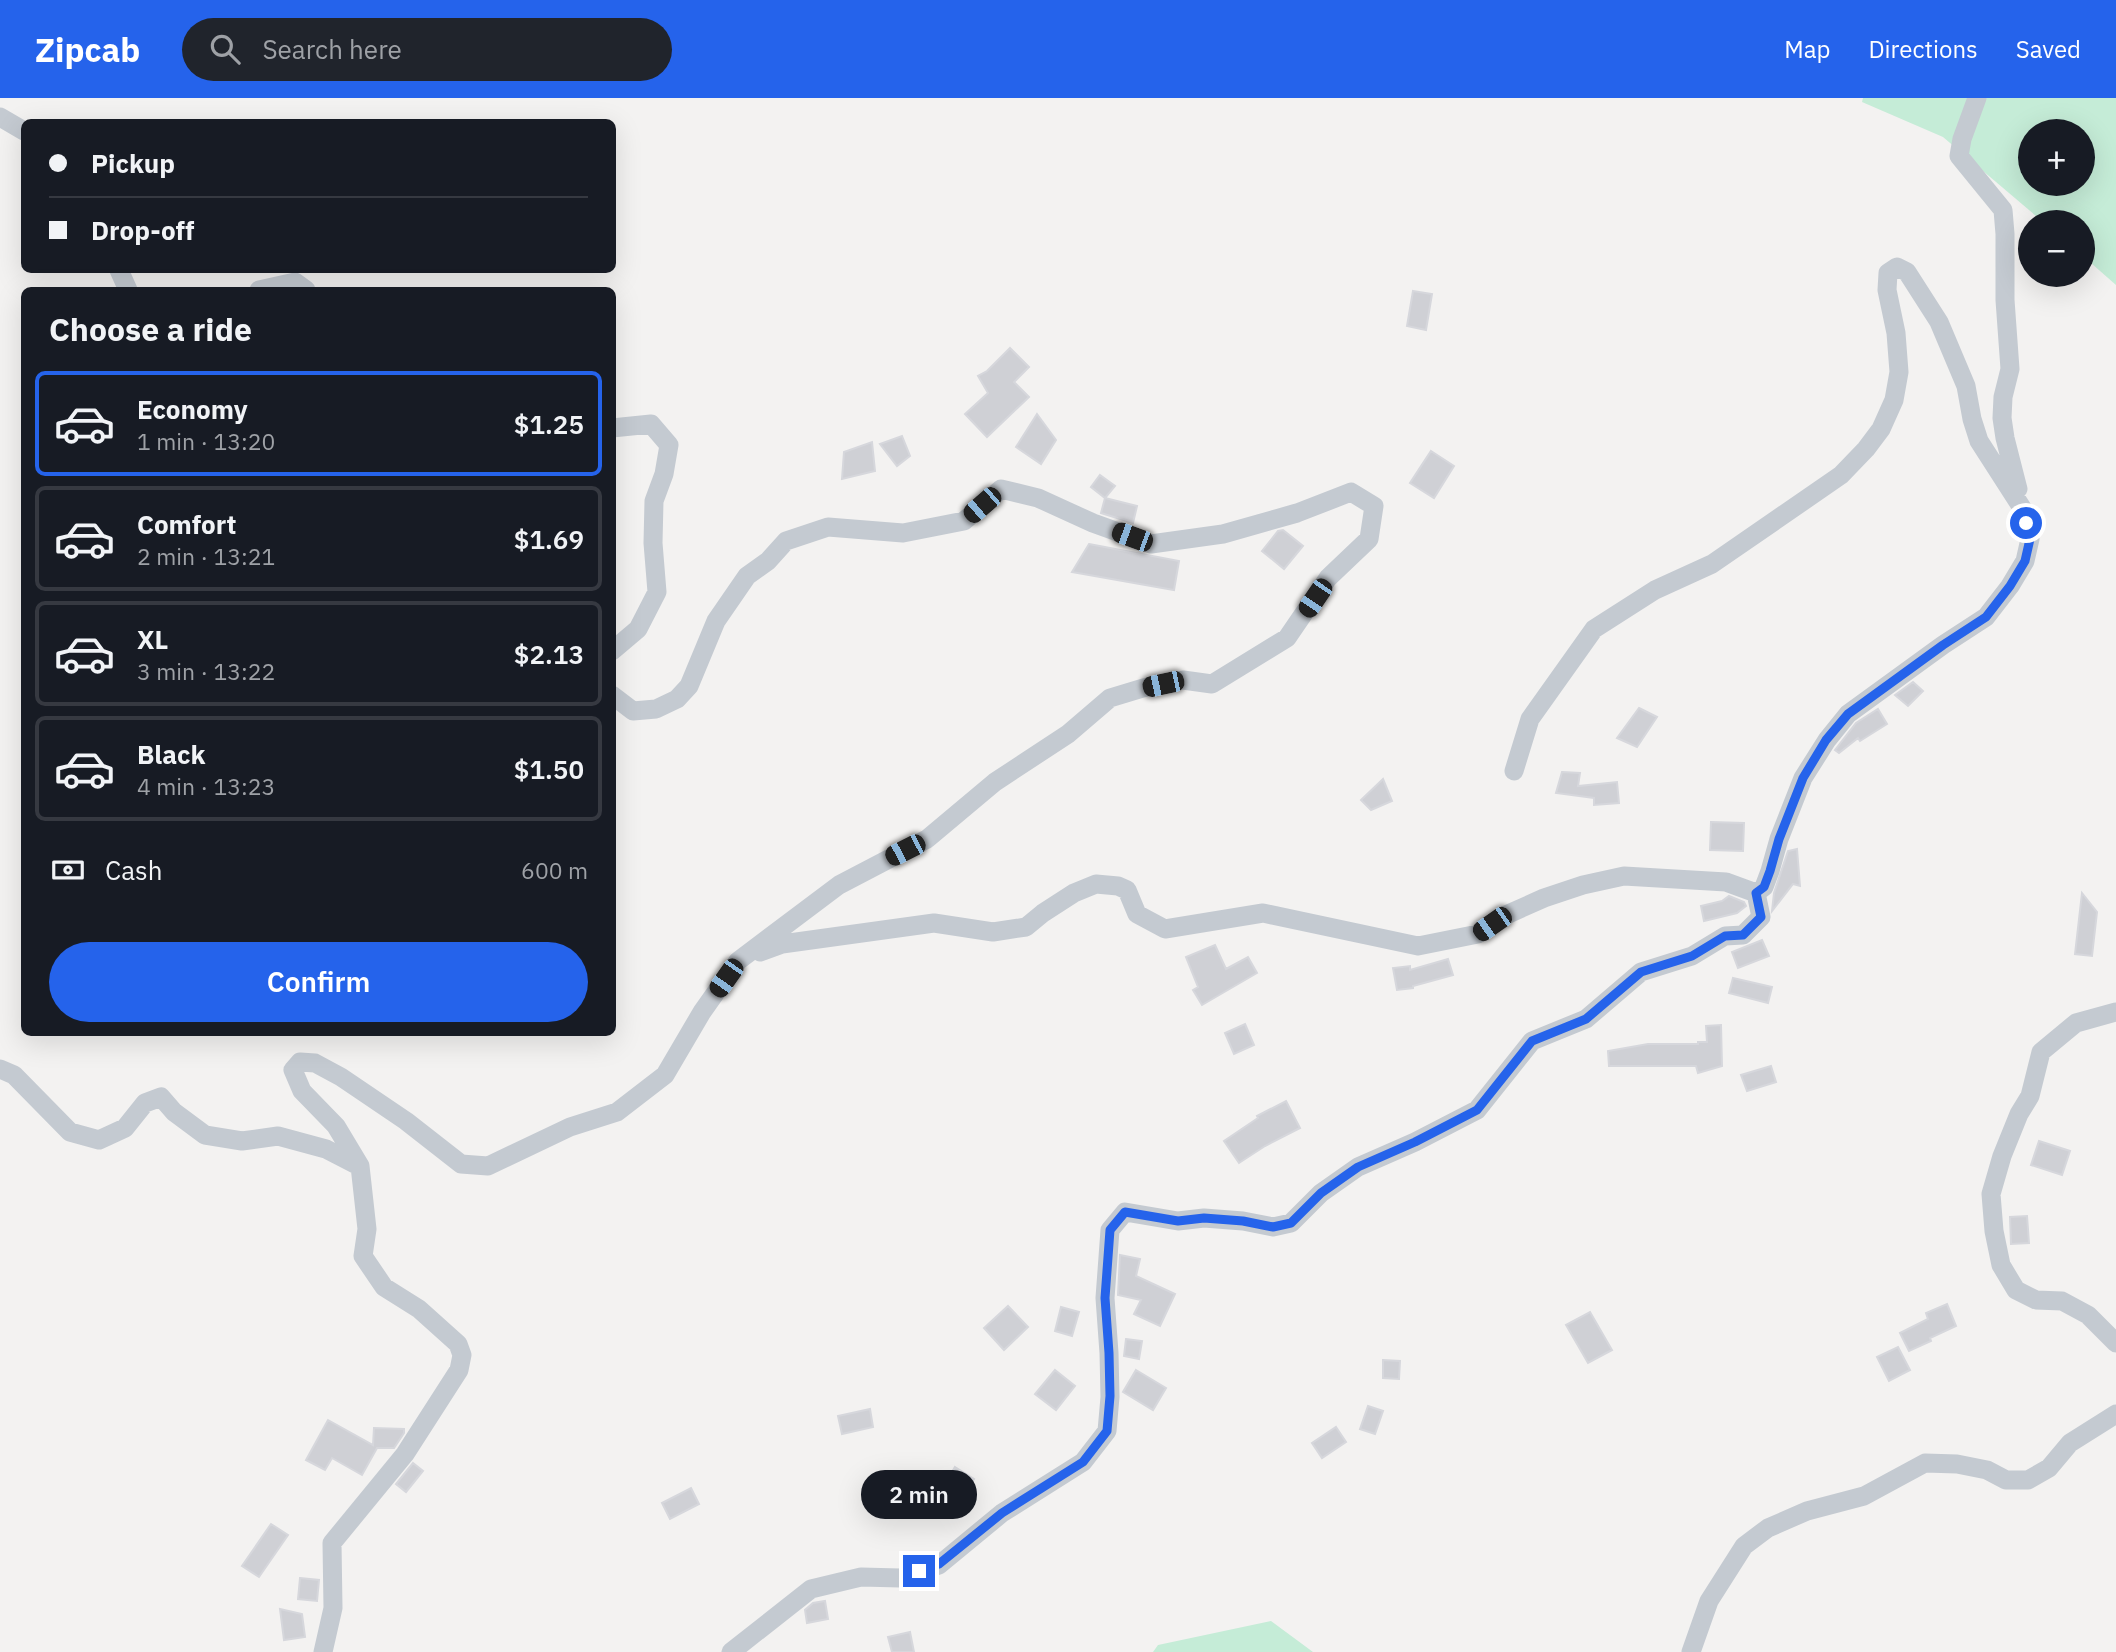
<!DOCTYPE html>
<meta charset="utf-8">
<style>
:root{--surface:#171b24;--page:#20242c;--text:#f1f3f6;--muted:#9ea1a6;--line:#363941;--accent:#2563eb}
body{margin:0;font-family:"IBM Plex Sans",sans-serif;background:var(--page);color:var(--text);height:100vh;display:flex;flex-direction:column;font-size:26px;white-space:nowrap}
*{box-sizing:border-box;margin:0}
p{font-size:23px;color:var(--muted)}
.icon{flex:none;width:38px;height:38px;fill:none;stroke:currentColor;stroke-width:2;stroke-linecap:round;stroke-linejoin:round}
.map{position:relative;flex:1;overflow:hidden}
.drawer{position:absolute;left:21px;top:189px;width:595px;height:749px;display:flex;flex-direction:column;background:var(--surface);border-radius:10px;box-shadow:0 7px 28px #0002}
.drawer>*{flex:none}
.banner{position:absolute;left:21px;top:21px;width:595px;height:154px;border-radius:10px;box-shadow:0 7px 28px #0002;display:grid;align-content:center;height:154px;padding:0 28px;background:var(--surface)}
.controls{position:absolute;left:2018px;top:21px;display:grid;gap:14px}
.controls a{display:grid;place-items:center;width:77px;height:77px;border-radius:50%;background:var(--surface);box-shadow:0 7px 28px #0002;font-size:35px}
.end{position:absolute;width:32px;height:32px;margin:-16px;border:9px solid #2563eb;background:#fff;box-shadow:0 0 0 4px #fff}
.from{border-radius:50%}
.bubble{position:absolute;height:49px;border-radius:24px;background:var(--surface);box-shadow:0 7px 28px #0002;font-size:23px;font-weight:600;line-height:49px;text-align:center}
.car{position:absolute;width:21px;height:42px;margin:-21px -10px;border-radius:9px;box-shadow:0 0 5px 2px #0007;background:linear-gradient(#222 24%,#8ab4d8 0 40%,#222 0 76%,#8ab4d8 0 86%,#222 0)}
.banner b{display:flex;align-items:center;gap:24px;height:66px;font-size:26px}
.banner b+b{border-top:2px solid var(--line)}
.banner i{width:18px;height:18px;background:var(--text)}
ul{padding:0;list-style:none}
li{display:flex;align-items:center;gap:21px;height:105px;margin:0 14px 10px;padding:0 14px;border:4px solid var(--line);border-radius:10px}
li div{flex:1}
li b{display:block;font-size:26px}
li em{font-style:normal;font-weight:600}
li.on{border-color:var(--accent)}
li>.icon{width:63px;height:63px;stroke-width:1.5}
h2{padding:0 28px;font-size:32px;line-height:84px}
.pay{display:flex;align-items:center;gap:18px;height:77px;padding:0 28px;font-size:26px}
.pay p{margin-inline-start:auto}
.primary-button{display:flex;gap:14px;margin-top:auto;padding:14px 28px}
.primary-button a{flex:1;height:80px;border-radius:42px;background:var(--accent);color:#fff;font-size:28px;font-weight:600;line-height:80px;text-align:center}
header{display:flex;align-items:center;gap:42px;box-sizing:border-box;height:98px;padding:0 35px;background:var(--accent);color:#fff}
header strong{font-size:33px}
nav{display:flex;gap:38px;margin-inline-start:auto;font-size:24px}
.search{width:490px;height:63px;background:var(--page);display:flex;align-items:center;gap:18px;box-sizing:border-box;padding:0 24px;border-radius:38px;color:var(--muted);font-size:26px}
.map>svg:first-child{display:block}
.green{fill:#c5ecd7;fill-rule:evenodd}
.building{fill:#cfd0d5;stroke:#d6d7dc;stroke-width:2}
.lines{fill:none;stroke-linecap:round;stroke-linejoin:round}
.minor{stroke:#c4cad1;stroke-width:19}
.route{stroke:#2563eb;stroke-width:9}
</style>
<header>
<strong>Zipcab</strong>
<div class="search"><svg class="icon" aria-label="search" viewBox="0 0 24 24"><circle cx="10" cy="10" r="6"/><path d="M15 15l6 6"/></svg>Search here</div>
<nav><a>Map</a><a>Directions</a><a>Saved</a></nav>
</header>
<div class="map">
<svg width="2116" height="1554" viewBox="0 0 2116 1554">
<rect width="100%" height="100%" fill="#f3f2f1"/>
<!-- green -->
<path class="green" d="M1863,0H2116V187L2083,158L2082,124H2043L1943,39L1862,4ZM2030,33H2082V86H2030Z
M1271,1523L1313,1554H1153L1158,1547Z"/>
<!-- building -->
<path class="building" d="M1413,193L1432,196L1426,232L1407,228Z
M1010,250L1029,269L1014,284L1029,299L987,339L965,316L988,295L978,278L987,273Z
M1037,316L1056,342L1041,366L1016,349Z
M902,338L910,358L897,368L880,346Z
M872,344L875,373L842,381L844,354Z
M1431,353L1454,368L1434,400L1410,385Z
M1100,377L1115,388L1105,400L1091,389Z
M1105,400L1137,408L1133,425L1101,415Z
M1283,432L1303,448L1284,471L1262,453L1278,433Z
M1089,446L1179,463L1174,492L1072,474Z
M1913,584L1923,593L1908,608L1895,597Z
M1639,610L1657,619L1637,649L1617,640Z
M1878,611L1887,626L1860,643L1858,640L1839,655L1835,652L1856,625Z
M1562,674L1580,675L1578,688L1617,684L1619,705L1594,707V700L1556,695Z
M1383,681L1392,703L1371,712L1361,702Z
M1711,724L1744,725L1743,753L1710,752Z
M1797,751L1800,788L1793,786L1772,813L1774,795L1788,753Z
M2082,795L2097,814L2092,858L2075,856Z
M1729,798L1744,804L1746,808L1737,815L1704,823L1701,808L1722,803Z
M1762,842L1769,858L1738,870L1732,854Z
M1215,847L1226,871L1248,859L1257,875L1202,907L1193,892L1198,889L1186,859Z
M1448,861L1453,877L1413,888V890L1397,892L1393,870L1410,868V872Z
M1733,880L1772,889L1768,905L1729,895Z
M1245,926L1254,947L1234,956L1225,935Z
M1721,927L1722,968L1698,975L1696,968H1609L1608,953L1648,946H1698V944H1707L1706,928Z
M1771,968L1776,984L1747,993L1741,977Z
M1286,1003L1300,1030L1265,1048L1239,1065L1224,1043L1258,1020L1257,1018Z
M2039,1043L2070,1053L2062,1077L2031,1067Z
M2027,1118L2029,1145L2011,1146L2010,1119Z
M1120,1157L1140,1161L1136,1178L1175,1196L1160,1228L1134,1216L1141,1202L1118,1197Z
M1947,1206L1956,1228L1930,1240L1931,1243L1909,1253L1900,1235L1928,1221L1926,1215Z
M1008,1208L1028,1229L1004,1252L984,1230Z
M1061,1209L1079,1214L1072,1238L1055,1233Z
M1590,1214L1612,1252L1588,1265L1566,1227Z
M1126,1241L1142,1243L1139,1261L1124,1258Z
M1898,1249L1910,1272L1889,1283L1877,1259Z
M1383,1262L1400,1263L1399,1281L1383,1280Z
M1055,1272L1075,1288L1056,1312L1035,1296Z
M1136,1272L1166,1290L1153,1312L1123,1294Z
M1368,1308L1383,1313L1375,1336L1360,1331Z
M870,1311L873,1329L842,1336L838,1318Z
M328,1322L373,1347L374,1330L404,1331V1335L394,1350H377L362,1377L332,1360L325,1372L306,1362Z
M1336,1329L1346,1344L1322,1360L1312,1345Z
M413,1365L423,1373L406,1394L396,1386Z
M955,1369L974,1381L965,1395L946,1384Z
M691,1390L699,1406L670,1421L662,1405Z
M271,1426L288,1437L259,1479L242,1468Z
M300,1480L319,1482L317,1503L298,1501Z
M825,1503L828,1521L807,1525L805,1512L813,1505Z
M280,1511L302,1516L305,1539L284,1542Z
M910,1534L914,1554H892L888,1539Z"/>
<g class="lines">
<!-- minor -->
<path class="minor" d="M1977,0L1962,41L1959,58L2003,112L2005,136V202L2010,271L2003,299L2002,320L2005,340L2018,391
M0,19L24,33
M119,172L128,192
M259,192L295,184L306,192
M612,330L651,326L669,347L664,376L654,403L653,445L657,494L638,531L612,553
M1514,673L1530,621L1594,531L1655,492L1712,466L1841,377L1866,351L1881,331L1894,302L1899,274L1896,235L1887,192L1888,175L1897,169L1907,174L1939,224L1966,288L1972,321L1979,343L2022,410L2030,441L2025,463L2010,488L1986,519L1943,547L1848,616L1827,642L1803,680L1779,741L1770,773L1764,789L1756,795
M2116,914L2076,925L2041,954L2030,998L2019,1016L2002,1058L1991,1096L1994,1133L2001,1167L2016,1192L2036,1202L2062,1203L2088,1217L2116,1245
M0,971L14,977L70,1034L99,1042L125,1030L145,1005L161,999L174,1014L205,1037L242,1043L278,1038L326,1051L359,1068
M323,1554L333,1510L332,1445L405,1356L459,1272L462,1257L458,1246L419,1211L384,1189L363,1158L367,1131L360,1068L336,1028L302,993L293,972L300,964L315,965L341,979L406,1023L461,1066L488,1068L570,1029L617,1014L665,977L702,914L738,863L839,787L927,741L995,684L1068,636L1110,600L1143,590L1183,582L1212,586L1287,540L1328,480L1369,441L1374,408L1351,394L1297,415L1223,436L1151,446L1093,425L1038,400L1001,391L964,423L903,435L828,429L786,443L768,463L747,478L716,523L689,588L677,601L656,611L633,613L612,597
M731,1554L811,1491L861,1479L900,1480L939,1467L1002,1415L1083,1364L1107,1333L1110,1299L1109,1255L1105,1200L1110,1132L1125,1114L1178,1123L1204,1120L1243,1123L1273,1129L1291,1125L1321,1095L1358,1069L1415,1044L1477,1012L1532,943L1586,921L1641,874L1692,858L1725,838L1743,837L1761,819L1756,795L1726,784L1624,778L1583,787L1544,800L1506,817L1478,836L1418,848L1263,815L1165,831L1137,816L1127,792L1118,788L1096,786L1074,795L1043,815L1026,829L993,834L934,825L782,846L760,854
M1691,1554L1709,1503L1744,1448L1768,1430L1807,1413L1864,1398L1925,1365L1957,1366L1987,1372L2006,1382H2028L2049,1370L2070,1345L2116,1316"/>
</g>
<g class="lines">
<!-- route -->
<path class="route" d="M919,1473L939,1466L1002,1415L1083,1364L1107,1333L1110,1298L1109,1255L1105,1200L1110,1132L1125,1114L1178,1123L1204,1120L1243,1123L1273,1129L1291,1125L1321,1095L1358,1069L1415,1044L1477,1012L1532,943L1586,921L1641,874L1692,858L1725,838L1743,837L1761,819L1756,795L1764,789L1770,773L1779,741L1803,680L1826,642L1848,616L1943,547L1986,519L2010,488L2025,463L2030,441L2026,425"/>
</g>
</svg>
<div class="controls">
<a>+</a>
<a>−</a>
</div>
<i class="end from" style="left:2026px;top:425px"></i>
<i class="end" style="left:919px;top:1473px"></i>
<div class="bubble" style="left:861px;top:1372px;width:116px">2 min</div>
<i class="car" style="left:982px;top:407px;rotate:229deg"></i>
<i class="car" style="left:1132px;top:439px;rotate:290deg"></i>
<i class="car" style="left:1315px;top:500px;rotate:214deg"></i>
<i class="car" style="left:1163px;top:586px;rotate:258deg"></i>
<i class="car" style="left:905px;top:752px;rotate:243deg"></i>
<i class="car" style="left:1492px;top:826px;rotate:235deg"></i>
<i class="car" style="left:726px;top:880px;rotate:215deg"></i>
<div class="banner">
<b><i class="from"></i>Pickup</b>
<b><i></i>Drop-off</b>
</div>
<section class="drawer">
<h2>Choose a ride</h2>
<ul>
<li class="on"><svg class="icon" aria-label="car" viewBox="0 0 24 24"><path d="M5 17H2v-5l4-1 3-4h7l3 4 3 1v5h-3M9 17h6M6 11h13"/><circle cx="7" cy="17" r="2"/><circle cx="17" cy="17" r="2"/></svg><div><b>Economy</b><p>1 min · 13:20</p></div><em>$1.25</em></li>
<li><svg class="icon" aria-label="car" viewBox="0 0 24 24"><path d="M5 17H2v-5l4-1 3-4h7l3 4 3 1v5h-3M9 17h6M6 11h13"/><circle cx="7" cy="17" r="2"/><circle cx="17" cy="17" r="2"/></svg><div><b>Comfort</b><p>2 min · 13:21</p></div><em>$1.69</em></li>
<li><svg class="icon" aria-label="car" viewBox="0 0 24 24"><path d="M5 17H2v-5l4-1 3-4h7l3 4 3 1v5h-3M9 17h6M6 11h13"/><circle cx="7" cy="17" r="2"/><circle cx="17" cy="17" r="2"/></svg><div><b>XL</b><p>3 min · 13:22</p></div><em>$2.13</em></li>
<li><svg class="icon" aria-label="car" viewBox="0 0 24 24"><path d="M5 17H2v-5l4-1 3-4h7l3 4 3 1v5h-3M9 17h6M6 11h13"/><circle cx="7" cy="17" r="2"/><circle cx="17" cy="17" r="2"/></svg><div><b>Black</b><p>4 min · 13:23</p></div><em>$1.50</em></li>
</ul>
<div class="pay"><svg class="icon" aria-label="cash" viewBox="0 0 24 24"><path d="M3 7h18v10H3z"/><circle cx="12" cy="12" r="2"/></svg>Cash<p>600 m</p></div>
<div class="primary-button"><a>Confirm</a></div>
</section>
</div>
